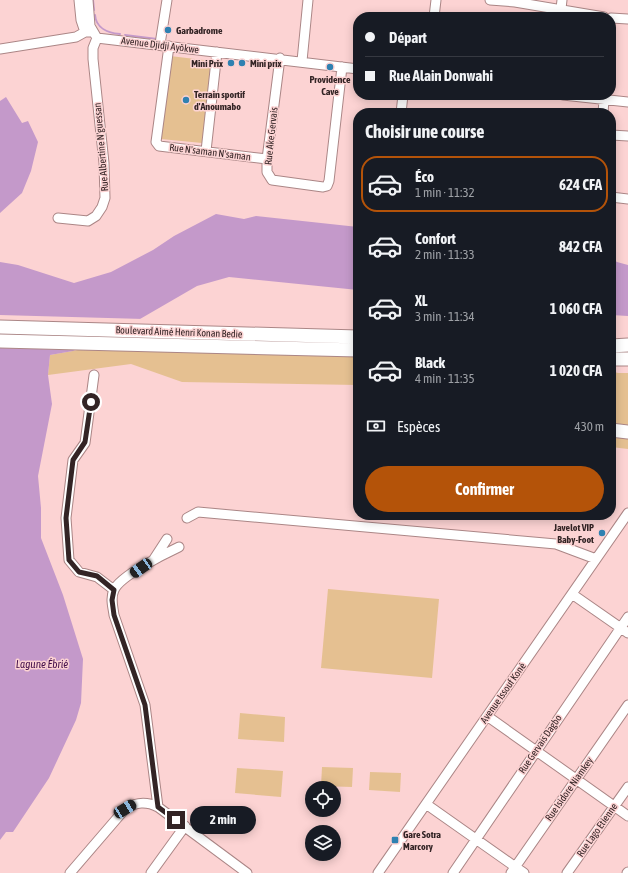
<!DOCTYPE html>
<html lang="fr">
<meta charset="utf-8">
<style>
:root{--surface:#171b24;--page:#242831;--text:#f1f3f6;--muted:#9ea1a6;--line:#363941;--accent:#b45309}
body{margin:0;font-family:"Asap Condensed",sans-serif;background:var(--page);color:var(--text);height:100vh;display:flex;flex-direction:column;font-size:15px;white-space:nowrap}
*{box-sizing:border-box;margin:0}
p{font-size:13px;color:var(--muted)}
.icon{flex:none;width:22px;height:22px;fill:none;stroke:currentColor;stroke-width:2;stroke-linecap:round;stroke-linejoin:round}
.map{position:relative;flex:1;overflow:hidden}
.sheet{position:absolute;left:353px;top:108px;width:263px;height:412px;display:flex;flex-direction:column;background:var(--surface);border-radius:16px;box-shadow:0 2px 10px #0003}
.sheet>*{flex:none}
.guide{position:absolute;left:353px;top:12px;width:263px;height:88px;border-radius:16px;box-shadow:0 2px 10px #0003;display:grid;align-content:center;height:88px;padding:0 12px;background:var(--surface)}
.buttons{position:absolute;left:305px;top:781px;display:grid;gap:8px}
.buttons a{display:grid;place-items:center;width:36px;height:36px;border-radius:50%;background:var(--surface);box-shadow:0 2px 10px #0003;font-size:20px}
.end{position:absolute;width:18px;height:18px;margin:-9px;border:5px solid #332425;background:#fff;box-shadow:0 0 0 2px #fff}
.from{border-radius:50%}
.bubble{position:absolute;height:28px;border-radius:14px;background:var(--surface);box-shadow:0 2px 10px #0003;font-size:13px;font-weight:700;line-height:28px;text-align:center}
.car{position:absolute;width:12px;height:24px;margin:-12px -6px;border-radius:5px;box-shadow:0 0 3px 1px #0007;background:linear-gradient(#222 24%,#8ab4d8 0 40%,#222 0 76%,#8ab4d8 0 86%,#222 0)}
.guide b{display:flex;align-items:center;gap:14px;height:38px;font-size:15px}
.guide b+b{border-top:1px solid var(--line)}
.guide i{width:10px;height:10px;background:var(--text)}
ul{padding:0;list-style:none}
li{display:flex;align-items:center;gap:12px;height:56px;margin:0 8px 6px;padding:0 4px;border:2px solid transparent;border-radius:16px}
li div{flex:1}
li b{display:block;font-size:15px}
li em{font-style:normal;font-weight:700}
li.current{border-color:var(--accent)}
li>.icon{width:36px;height:36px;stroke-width:1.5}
h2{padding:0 12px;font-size:18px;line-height:48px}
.pay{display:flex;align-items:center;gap:10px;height:44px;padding:0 12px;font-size:15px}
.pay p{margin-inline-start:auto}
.cta{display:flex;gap:8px;margin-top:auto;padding:8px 12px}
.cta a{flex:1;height:46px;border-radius:24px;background:var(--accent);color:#fff;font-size:16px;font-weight:700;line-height:46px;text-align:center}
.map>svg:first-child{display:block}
.green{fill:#e5c091}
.water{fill:#c499ca}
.pier{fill:#fcd3d3}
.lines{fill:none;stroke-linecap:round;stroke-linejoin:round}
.stream{stroke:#c499ca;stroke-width:2}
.minor-casing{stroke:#ab8686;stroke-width:11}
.highway-casing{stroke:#ab8686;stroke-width:15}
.minor{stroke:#fff;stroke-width:9}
.highway{stroke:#fff;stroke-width:13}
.route{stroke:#332425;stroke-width:5}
.poi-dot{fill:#2f81b1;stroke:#fcd3d3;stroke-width:1.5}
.labels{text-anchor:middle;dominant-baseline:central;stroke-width:3;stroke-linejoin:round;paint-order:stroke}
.poi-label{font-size:10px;font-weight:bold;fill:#332425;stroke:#fcd3d3;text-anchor:start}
.street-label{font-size:10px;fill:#332425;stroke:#fcd3d3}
.water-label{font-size:11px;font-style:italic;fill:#410c49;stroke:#fcd3d3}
</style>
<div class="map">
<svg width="628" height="873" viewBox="0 0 628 873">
<rect width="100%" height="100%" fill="#fcd3d3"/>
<!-- green -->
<path class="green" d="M170,56L212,61L202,143L161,139Z
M78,350L358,356V385L182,382L131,364L48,375L50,355Z
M611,371L618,373H628V449L611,447Z
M328,589L439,599L432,678L321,668Z
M240,713L285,717L284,742L238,739Z
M322,767L353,768L352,787L321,786Z
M237,768L283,771L281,797L235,793Z
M370,772L401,773L400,792L369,790Z"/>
<!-- water -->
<path class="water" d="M6,97L22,123L28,121L38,142L31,171L22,193L0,213V101Z
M216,214L244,219L256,216L358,227V290L229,277L197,286L140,319H136L73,351L50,355L48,375L52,404L38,476L41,508V538L63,595L83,659L81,703L76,720L49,778L13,832H6L0,840V262L18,265L74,283L111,272L153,250L174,236Z
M611,258L617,262L628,265V316L611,315Z"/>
<!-- pier -->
<path class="pier" d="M0,315L144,319L137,321L79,350L0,348Z"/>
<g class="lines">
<!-- stream -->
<path class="stream" d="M93,0L94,10
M95,15C96,28 108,33 120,34
M125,35L157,39"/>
<!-- minor casing -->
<g class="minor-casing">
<path id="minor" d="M79,0L81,20L85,32
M88,0L90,26L97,38L358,69
M490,0L515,2V0
M515,2L604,17
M434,17L436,0
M560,17L562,0
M611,18L628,19
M160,44L167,0
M169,46L156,142L159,146L267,159
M0,49L76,37L85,32H92
M280,58L267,159V172L272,180L323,187L327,186L329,181L342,67
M302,61L308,0
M563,95L628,102
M401,113L403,95
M603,113L604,100
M611,135L628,136
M206,151L217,52
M611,197L628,199
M58,218L88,221L96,216L102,207L105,198L104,163L93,59V48L97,38
M94,375L85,443L73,460L66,518L69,560L79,572L97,577L114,590
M187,518L198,512L556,544L596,559
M154,559L167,539
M572,594L628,633
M487,716L628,816
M426,804L524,873
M158,807L145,705L114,615C113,607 110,598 114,590C120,576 164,554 179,547
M70,873L125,809C136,802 146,801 158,807L247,873
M151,873L185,826
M378,873L628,513
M453,873L628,617
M511,873L628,705
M567,873L628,787
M627,873L628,872"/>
</g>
<!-- highway casing -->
<g class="highway-casing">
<path id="highway" d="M0,327L358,337
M0,341L358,350
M611,346L628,345
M611,359H628
M611,430L628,432"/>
</g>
<!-- minor -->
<use href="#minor" class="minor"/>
<!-- highway -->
<use href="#highway" class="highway"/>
</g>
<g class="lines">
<!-- route -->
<path class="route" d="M91,402L85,442L73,460L66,518L69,560L79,572L97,576L114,590L112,600L114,615L145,705L158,807L176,820"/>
</g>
<!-- markers -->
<g class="poi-dot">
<circle cx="168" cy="30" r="4"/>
<circle cx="231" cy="63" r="4"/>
<circle cx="242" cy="63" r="4"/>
<circle cx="330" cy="67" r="4"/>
<circle cx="186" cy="100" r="4"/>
<circle cx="602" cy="533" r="4"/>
<rect x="391" y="836" width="8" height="8" rx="2"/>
</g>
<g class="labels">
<!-- poi labels -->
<g class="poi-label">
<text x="176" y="30">Garbadrome</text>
<text x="223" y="63" text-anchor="end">Mini Prix</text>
<text x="250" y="63">Mini prix</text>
<text x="330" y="79" text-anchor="middle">Providence<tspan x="330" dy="12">Cave</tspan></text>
<text x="194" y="94">Terrain sportif<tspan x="194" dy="12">d'Anoumabo</tspan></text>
<text x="594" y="527" text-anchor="end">Javelot VIP<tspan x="594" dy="12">Baby-Foot</tspan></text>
<text x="403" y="834">Gare Sotra<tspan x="403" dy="12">Marcory</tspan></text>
</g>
<!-- street labels -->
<g class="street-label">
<text transform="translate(160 45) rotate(7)">Avenue Djidji Ayökwe</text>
<text transform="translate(271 136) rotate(-84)">Rue Ake Gervais</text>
<text transform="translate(101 147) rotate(-95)">Rue Albertine N'guessan</text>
<text transform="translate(210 152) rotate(7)">Rue N'saman N'saman</text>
<text transform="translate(179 332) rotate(2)">Boulevard Aimé Henri Konan Bedie</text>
<text transform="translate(503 693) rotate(-55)">Avenue Issouf Koné</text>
<text transform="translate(540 744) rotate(-56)">Rue Gervais Dagbo</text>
<text transform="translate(569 789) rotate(-55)">Rue Isidore Niamkey</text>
<text transform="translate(597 830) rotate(-55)">Rue Lago Etienne</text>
</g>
<!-- water labels -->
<g class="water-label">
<text x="42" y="664">Lagune Ébrié</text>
</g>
</g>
</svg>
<div class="buttons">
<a><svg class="icon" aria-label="locate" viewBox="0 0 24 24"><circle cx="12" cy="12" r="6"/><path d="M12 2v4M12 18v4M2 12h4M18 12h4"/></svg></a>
<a><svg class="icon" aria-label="layers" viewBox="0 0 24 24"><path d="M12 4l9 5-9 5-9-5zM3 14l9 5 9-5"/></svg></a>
</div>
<i class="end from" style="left:91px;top:402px"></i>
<i class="end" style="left:176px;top:820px"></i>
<div class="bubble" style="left:190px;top:806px;width:66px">2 min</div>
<i class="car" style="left:141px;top:568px;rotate:235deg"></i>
<i class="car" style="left:125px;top:809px;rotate:59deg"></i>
<div class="guide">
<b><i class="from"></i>Départ</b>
<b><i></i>Rue Alain Donwahi</b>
</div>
<section class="sheet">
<h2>Choisir une course</h2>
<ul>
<li class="current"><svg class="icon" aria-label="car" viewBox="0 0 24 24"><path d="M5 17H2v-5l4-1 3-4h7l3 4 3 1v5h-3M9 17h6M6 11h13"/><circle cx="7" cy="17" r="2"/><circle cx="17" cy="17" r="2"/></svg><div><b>Éco</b><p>1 min · 11:32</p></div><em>624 CFA</em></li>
<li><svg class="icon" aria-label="car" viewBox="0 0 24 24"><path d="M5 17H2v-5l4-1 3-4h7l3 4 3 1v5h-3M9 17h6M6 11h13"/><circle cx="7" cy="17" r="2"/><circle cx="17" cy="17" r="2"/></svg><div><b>Confort</b><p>2 min · 11:33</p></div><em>842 CFA</em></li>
<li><svg class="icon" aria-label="car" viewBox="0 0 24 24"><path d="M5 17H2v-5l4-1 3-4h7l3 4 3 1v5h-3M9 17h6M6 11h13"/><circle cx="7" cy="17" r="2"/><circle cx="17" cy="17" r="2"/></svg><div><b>XL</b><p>3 min · 11:34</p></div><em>1 060 CFA</em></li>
<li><svg class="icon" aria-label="car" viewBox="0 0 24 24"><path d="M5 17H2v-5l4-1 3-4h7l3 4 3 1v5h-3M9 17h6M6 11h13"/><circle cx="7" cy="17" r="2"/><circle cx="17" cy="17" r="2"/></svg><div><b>Black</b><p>4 min · 11:35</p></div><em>1 020 CFA</em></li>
</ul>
<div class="pay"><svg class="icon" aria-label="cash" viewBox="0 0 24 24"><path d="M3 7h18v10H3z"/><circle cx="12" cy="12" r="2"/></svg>Espèces<p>430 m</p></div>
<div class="cta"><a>Confirmer</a></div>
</section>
</div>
